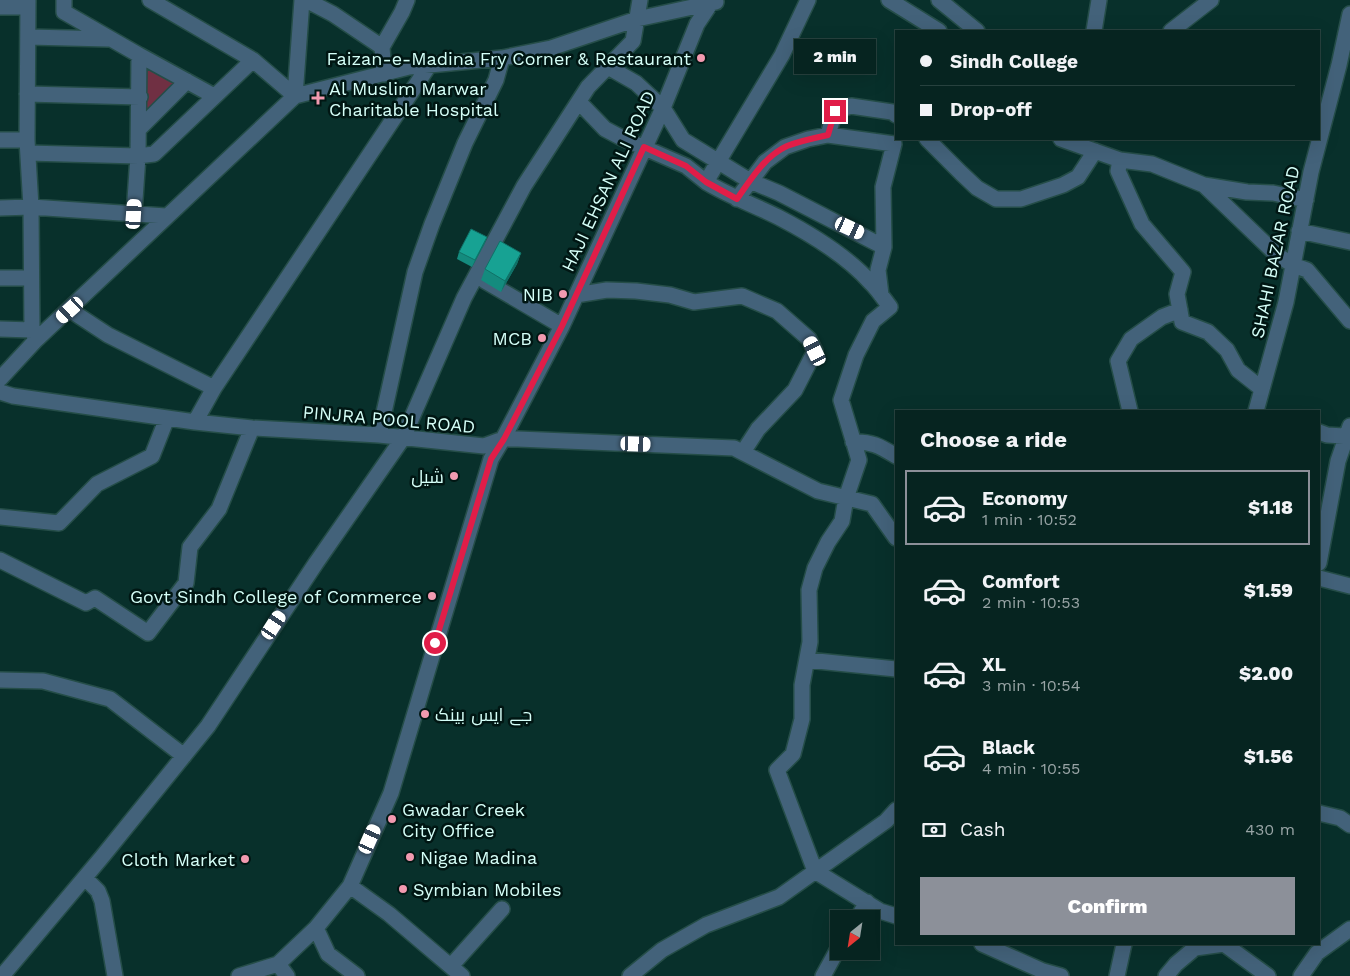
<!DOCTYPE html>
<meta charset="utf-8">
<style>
:root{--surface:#062420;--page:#0f2c29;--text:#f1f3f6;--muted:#98a4a5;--line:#27413e;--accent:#8c9099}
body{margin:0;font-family:"Work Sans",Cairo,sans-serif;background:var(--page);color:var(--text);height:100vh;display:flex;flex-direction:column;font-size:19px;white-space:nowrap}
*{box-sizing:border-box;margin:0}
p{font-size:16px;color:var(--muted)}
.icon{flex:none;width:28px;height:28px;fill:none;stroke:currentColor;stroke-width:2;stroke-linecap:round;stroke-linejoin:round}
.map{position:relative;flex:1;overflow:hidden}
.panel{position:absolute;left:895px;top:410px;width:425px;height:535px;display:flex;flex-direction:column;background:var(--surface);border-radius:0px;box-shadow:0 5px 20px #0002,0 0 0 1px var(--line)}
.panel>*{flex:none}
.top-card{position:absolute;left:895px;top:30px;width:425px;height:110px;border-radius:0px;box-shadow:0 5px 20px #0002,0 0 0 1px var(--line);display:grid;align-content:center;height:110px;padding:0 25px;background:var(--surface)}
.needle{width:32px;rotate:210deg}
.buttons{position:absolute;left:830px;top:910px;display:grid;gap:10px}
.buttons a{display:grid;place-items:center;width:50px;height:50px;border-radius:0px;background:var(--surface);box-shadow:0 5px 20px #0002,0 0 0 1px var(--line);font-size:25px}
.end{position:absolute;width:22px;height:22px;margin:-11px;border:6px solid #e11d48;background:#fff;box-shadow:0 0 0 2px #fff}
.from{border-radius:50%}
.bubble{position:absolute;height:35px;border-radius:0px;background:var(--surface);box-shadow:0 5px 20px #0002,0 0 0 1px var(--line);font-size:16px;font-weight:800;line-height:35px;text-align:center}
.car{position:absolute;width:15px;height:30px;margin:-15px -8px;border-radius:6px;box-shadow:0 0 4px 1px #0007;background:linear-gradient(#fff 24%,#345 0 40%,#fff 0 76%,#345 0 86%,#fff 0)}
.top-card b{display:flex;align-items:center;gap:18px;height:48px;font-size:19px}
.top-card b+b{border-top:1px solid var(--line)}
.top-card i{width:12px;height:12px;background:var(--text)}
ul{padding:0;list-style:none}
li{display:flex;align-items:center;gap:15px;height:75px;margin:0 10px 8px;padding:0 15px;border:2px solid transparent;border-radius:0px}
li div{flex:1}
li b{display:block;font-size:19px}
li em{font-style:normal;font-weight:800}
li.active{border-color:var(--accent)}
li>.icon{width:45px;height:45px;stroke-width:1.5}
h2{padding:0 25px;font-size:22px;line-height:60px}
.pay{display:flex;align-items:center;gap:12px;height:55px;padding:0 25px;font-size:19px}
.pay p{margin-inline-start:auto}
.button{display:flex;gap:10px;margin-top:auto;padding:10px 25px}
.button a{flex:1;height:58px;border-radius:0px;background:var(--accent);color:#fff;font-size:20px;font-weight:800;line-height:58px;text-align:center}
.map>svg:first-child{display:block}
.green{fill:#703043}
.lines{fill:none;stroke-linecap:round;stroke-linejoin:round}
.minor-casing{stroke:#254d48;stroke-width:18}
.minor{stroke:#43627a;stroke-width:15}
.wall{fill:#148b7e}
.shaded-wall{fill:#107167}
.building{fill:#17a293;stroke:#107167}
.route{stroke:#e11d48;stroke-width:6}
.poi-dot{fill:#f29ab0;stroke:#001613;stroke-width:2}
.labels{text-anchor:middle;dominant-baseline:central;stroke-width:5;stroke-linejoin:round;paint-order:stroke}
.poi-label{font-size:18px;fill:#d5fff8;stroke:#001613;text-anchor:end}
.street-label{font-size:18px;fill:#d5fff8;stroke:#001613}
</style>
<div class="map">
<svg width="1350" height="976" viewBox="0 0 1350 976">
<rect width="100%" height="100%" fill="#08302b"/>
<!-- green -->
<path class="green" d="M139,55L187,81L139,129Z"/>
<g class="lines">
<!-- minor casing -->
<g class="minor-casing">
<path id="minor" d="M28,0L27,140L31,207L32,330L36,340
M64,0V12L139,55L138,156L134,214
M150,0L253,60L295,96
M306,0L333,14L382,47
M889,0L939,31
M939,0L977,31
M0,7H28
M1094,31L1099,0
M1171,31L1211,0
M29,37L108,39
M139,55L214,96
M608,67L636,83L663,108L683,140L750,181L779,193L884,247
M384,74L382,47L402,12L407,0
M27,94L140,97
M295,96L302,0
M579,102L605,129L622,138L686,166L706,182L782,55L808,0
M139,129L187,81
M828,135L835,111L851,106L892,112L896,115
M927,139L961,173L977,188L996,199H1021L1063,185L1078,177L1095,151
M1061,139L1120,160L1152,164L1204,185L1277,255L1293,265L1307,270L1350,321
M0,140H27
M28,153L138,156L154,154L253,60
M1120,160L1118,171L1142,224L1183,272L1177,294L1182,322L1208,332L1227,350L1238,370L1262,389
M706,182C729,196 754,205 778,217C809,233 848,257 871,283C878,290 884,299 890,307L873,321L856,355L841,400L859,460L846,498L842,521L828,542L815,568L809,590L810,642L802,685V719L793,754L777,770L815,871L880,911L896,916
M1204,185L1247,192L1273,193L1306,200
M737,199L765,162L785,147L808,139L828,135L894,144L883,187L884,247L878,270L881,295
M0,208L31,207L166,216
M1299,231L1350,242
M0,278H31
M485,281L562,326
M576,295L607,290L636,291L670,295L694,302L742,296L777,311L809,339L815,351L795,390L758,429L743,452
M70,310L108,335L214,388
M0,329L32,330
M0,379L36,340L295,96L409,67L502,58L551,48L637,19L716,2
M0,392L13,396L195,422L252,428L379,435L484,446L503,439H518L734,448L818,491L872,504L896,538
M1130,411L1118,361L1131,339L1162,317L1180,310
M1256,411L1286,302L1311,172L1339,65L1350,14
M195,422L214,388L430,64
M1319,432L1327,435L1344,436L1348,432L1350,426
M379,435L415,272L432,224L465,143L496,80L502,58
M853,442C872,441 881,447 896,456
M0,517L59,523L97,484L152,456L167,418
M0,560L86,603L95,598L148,633L186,583L190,547L219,509L252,428
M1319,563L1338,461L1348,432
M1319,578L1350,586
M807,660L896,669
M0,680L43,681L110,699L184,756
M1319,813L1340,818L1350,825
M85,878L98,891L102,901L115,976
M350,886L389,914L462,976
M857,919L867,902
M316,928L328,954L357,976
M982,944L1043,971L1061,976
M278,964L287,976
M451,966L502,909
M2,976L102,857L208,726L316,563L403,438L464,298L524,186L588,87L633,41L640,0
M239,976L278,964L316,928L350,886L391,793L491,459L503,439L562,326L663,108L697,24L713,0
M630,976L662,950L706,925L779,897L886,821L896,810
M823,976L839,947
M1117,976L1124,944
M1166,976L1176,964L1195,948L1224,944L1268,976
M1301,976L1317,953L1350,929"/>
</g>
<!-- minor -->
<use href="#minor" class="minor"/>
</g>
<!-- wall -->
<path class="wall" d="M487,237L484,245L472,267L457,259L459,252Z
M521,253L517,264L501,292L481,280L485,269Z"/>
<!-- shaded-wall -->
<path class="shaded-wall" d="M487,237L484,245L472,267L475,260Z
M521,253L517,264L501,292L505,281Z"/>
<!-- building -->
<path class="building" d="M471,229L487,237L475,260L459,252Z
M500,241L521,253L505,281L485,269Z"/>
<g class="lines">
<!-- route -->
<path class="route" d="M435,643L491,459L504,439L562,326L644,147L686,166L706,182L737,199C750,180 765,156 787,146C800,141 814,138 828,135L835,111"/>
</g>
<!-- markers -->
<g class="poi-dot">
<circle cx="701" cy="58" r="5"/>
<path d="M315.5 90.5h5v5h5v5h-5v5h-5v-5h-5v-5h5z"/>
<circle cx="563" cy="294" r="5"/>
<circle cx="542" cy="338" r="5"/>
<circle cx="454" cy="476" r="5"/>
<circle cx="432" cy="596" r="5"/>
<circle cx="425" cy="714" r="5"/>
<circle cx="392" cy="819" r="5"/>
<circle cx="410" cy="857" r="5"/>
<circle cx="245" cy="859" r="5"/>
<circle cx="403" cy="889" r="5"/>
</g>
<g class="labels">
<!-- poi labels -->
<g class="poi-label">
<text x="691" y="58">Faizan-e-Madina Fry Corner &amp; Restaurant</text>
<text x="329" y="88" text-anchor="start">Al Muslim Marwar<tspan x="329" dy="21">Charitable Hospital</tspan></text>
<text x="553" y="294">NIB</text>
<text x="532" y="338">MCB</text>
<text x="444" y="476">شیل</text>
<text x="422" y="596">Govt Sindh College of Commerce</text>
<text x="435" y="714" text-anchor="start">جے ایس بینک</text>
<text x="402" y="809" text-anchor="start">Gwadar Creek<tspan x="402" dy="21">City Office</tspan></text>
<text x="420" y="857" text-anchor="start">Nigae Madina</text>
<text x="235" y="859">Cloth Market</text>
<text x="413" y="889" text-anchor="start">Symbian Mobiles</text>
</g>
<!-- street labels -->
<g class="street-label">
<text transform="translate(608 181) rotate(-65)">HAJI EHSAN ALI ROAD</text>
<text transform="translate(1275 252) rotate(-78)">SHAHI BAZAR ROAD</text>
<text transform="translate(389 419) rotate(5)">PINJRA POOL ROAD</text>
</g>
</g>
</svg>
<div class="buttons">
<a><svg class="needle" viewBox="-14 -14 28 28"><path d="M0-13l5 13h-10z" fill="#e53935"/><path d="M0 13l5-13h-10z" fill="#98a4a5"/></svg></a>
</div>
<i class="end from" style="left:435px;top:643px"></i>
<i class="end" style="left:835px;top:111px"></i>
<div class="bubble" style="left:794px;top:39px;width:82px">2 min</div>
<i class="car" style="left:134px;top:214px;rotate:4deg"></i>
<i class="car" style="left:850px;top:228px;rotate:115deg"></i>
<i class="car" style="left:70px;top:310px;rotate:228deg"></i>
<i class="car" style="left:815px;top:351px;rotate:334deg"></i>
<i class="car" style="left:636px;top:444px;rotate:92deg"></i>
<i class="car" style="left:274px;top:625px;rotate:33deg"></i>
<i class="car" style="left:370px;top:839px;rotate:24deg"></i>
<div class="top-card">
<b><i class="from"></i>Sindh College</b>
<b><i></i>Drop-off</b>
</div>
<section class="panel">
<h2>Choose a ride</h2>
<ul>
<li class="active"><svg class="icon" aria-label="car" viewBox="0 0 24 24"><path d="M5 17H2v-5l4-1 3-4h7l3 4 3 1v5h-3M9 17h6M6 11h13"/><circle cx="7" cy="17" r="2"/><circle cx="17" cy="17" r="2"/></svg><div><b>Economy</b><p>1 min · 10:52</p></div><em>$1.18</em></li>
<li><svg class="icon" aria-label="car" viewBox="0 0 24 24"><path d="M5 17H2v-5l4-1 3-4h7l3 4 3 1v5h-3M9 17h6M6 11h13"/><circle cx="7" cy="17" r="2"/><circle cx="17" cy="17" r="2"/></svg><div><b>Comfort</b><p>2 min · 10:53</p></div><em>$1.59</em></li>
<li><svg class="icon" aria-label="car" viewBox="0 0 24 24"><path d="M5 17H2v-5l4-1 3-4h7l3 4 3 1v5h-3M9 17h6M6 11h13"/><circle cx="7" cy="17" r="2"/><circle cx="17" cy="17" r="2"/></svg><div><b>XL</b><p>3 min · 10:54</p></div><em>$2.00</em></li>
<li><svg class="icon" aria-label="car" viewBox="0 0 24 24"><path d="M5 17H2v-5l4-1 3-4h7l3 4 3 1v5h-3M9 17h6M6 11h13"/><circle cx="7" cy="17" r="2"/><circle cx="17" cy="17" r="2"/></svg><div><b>Black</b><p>4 min · 10:55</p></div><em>$1.56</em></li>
</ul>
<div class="pay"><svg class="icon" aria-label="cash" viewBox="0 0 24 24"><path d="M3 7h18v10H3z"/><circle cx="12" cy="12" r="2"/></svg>Cash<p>430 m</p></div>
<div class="button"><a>Confirm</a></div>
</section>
</div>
